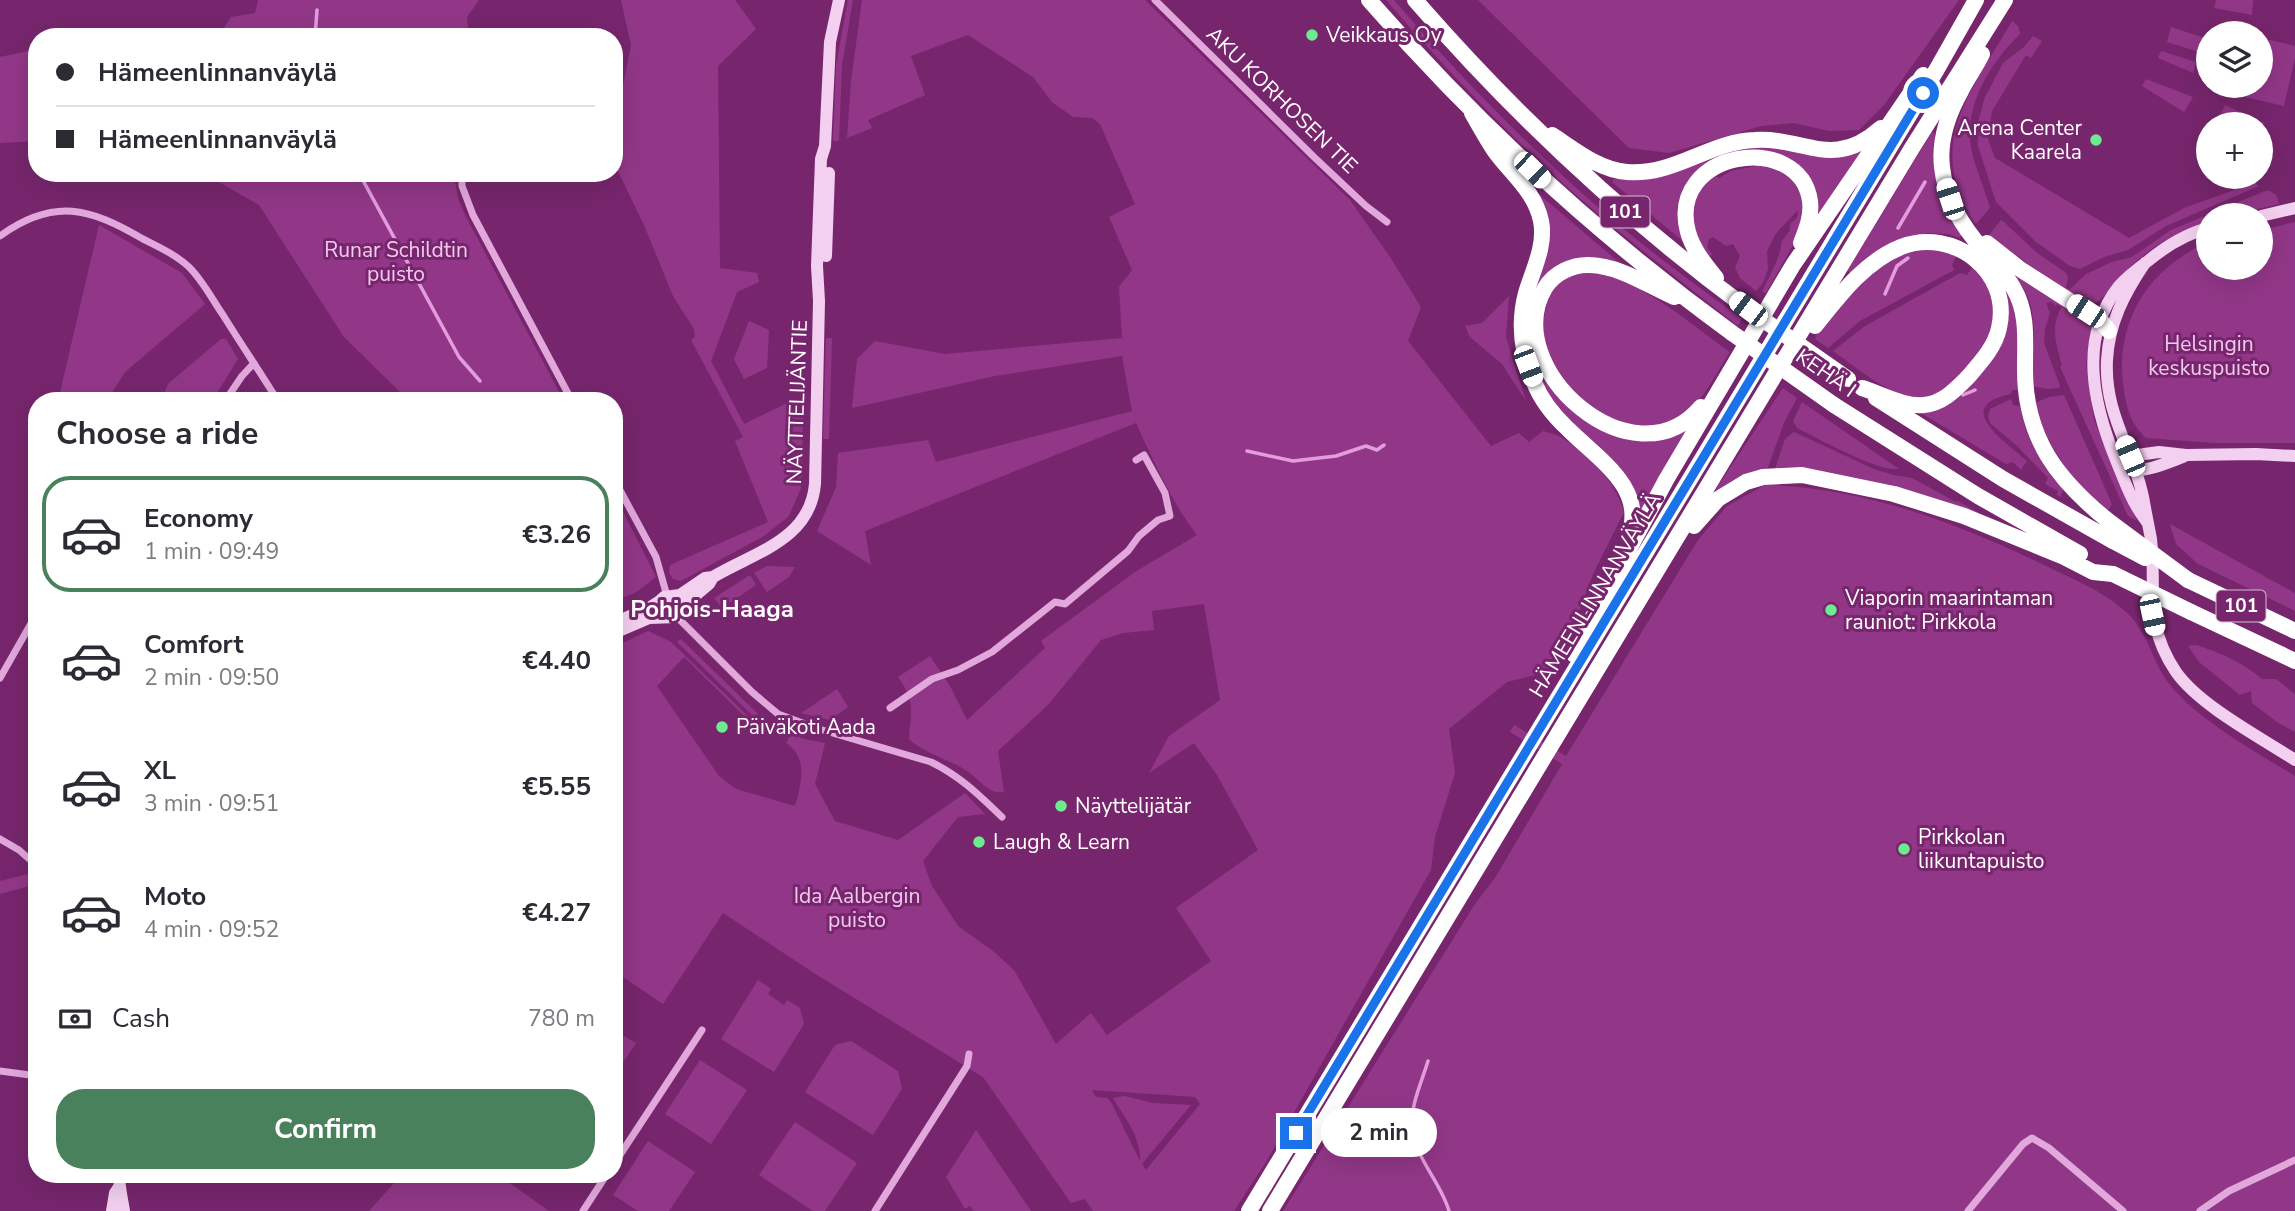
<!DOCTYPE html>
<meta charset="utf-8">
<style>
:root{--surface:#fff;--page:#f7f7f7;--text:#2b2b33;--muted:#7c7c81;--line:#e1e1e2;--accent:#49815c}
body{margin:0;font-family:"Nunito Sans",sans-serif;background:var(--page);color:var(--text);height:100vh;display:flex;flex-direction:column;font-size:26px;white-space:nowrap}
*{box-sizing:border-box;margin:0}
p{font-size:23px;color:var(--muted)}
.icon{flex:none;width:38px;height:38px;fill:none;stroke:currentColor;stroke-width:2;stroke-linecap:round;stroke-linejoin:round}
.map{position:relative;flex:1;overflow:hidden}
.details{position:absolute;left:28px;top:392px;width:595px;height:791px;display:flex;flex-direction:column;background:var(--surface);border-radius:28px;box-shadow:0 7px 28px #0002}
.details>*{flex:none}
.top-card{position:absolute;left:28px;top:28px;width:595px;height:154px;border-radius:28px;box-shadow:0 7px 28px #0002;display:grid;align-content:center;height:154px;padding:0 28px;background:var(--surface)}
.controls{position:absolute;left:2196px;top:21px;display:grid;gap:14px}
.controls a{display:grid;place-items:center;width:77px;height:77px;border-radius:50%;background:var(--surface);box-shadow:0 7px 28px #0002;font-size:35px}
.end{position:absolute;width:32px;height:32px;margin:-16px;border:9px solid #1a73e8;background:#fff;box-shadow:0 0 0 4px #fff}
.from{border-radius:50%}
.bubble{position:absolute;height:49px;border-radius:24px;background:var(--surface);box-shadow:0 7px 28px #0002;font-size:23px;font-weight:700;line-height:49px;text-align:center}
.car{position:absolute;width:21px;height:42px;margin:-21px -10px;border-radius:9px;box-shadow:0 0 5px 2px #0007;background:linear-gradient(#fff 24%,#345 0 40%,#fff 0 76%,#345 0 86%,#fff 0)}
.top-card b{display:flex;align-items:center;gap:24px;height:66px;font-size:26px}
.top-card b+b{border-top:2px solid var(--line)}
.top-card i{width:18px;height:18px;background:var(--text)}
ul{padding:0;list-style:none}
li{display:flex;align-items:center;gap:21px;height:116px;margin:0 14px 10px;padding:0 14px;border:4px solid transparent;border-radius:28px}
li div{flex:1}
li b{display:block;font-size:26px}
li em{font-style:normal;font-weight:700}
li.current{border-color:var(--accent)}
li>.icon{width:63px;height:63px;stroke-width:1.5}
h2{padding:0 28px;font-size:32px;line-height:84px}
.pay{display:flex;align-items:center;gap:18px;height:77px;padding:0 28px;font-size:26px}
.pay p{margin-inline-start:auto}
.primary-button{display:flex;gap:14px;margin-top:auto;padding:14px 28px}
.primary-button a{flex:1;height:80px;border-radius:28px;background:var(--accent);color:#fff;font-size:28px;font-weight:700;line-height:80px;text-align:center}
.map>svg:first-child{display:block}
.green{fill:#923788;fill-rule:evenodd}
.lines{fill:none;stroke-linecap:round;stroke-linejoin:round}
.stream{stroke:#e39cdc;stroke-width:3.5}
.street{stroke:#e2a8dc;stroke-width:7}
.secondary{stroke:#f3d0ef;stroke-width:12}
.highway{stroke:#fff;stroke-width:16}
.highway-bridge{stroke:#fff;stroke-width:16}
.route{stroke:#1a73e8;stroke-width:9}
.poi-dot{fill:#6deb8f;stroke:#77266d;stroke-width:2.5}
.labels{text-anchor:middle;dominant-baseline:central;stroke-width:6;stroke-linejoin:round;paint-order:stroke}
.shield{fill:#77266d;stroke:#d6bed3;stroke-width:2}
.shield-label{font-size:19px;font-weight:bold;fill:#fff}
.poi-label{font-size:21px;fill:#fff;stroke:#77266d;text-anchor:start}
.street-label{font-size:21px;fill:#fff;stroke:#77266d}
.park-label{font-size:21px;fill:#f2caee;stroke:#77266d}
.quarter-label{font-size:24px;font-weight:bold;fill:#fff;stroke:#77266d}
</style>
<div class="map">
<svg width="2295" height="1211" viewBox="0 0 2295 1211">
<rect width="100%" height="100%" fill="#77266d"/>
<!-- green -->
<path class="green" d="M258,0H479L467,17L469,37H218L231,17L255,13Z
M621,0H735L756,29L718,66L720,268L757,273L759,282L737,292L711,361L744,424L804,395L801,488L789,516L764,536L681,581L673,579L669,573L670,565L768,522L735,441L743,437L691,340L695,337L694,329L673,296L644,225L614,163V130L631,45Z
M848,0H853L842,65L839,141H833L836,65Z
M862,0H1145L1350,200L1390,257L1421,307L1408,341L1491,446L1519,433L1529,442L1543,431C1578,438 1615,479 1624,512L1593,574L1570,635L1550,671L1507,682L1449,729L1455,773L1435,837L1431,870L1266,1162L1234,1211H1093L1085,1199L1071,1203L983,1077L817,975L723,913L663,1004L614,971V748L618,740L614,737V647L648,631L671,642L753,721V723L750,722L684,657L657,686L719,776L736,789L795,806C801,784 809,758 786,743L789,737L769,727L771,724L804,739L825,743L815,784L835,821L898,840L965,793L985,814L958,817L923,861L932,886L958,926L993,951L1014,970L1056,1044L1091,1013L1107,1035L1211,961L1176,908L1258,850L1217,775L1194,743L1149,773L1169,736L1220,700L1204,604L1152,611L1154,630L1123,633L1101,640L1048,705L998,751L1004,792C989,795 979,779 967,771C949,759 925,754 909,739C911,710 916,702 898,677L930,656L950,686L967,720L1045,648L1041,641L1135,572L1197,535C1171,501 1154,462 1136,423L865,531L871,565L817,531L836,487L838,453L928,440L936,462L1132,411L1122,356L995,376L852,408L857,359L875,341L945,354L1122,338L1119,287L1132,270L1109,217L1135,204L1100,124L1092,118L1073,117L1052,102L1033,77L968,35L911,56L925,95L868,120L872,128L847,138L851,81ZM1092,1090L1195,1097L1200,1104L1146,1170L1142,1164L1191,1105L1153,1103L1125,1096L1113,1098C1125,1118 1141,1137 1140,1161L1111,1102L1107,1098L1096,1097Z
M1386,0H1394C1459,76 1531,150 1607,215C1650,252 1696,285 1742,319L1738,326C1683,283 1628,240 1576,195C1508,134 1445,69 1386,0Z
M1478,0H1959L1884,105L1859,130L1829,131L1794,123L1761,126L1669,153L1629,148Z
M2216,0H2253L2252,15L2214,8Z
M2012,21L2018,26L2020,34C1993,60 1967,100 1970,140C1972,163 1984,185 1990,208L1976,224C1922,145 1972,91 2012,21Z
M2171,27L2208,39V55L2167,42Z
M2033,36L2042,41L2031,58L2026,55L1992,111L1988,139L1995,158L2129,238L2184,208L2248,185L2253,181L2259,186L2166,226L2128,250L2104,257L2080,269L2070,266L2036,242L1996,202L1978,146L1977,126L1985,97L2003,63L2024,47Z
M2261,38L2295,46V58L2284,106L2223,92L2225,86H2261Z
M37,49V141L0,143V57Z
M2161,51L2196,62L2193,73L2158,58Z
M2146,79L2193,97L2184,112L2142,86Z
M2225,105L2264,123L2261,130V124H2216Z
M1932,132L1935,133C1929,175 1941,200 1962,235L1960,238L1949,234L1926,233L1925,236L1853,273L1849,272L1848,270Z
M1866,146L1817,220L1783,158L1699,171L1685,243L1612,182L1614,179L1735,148Z
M1764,164L1788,173L1804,200L1798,236L1766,293L1762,292C1767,280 1783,253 1781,242L1790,230V224L1797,218L1798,210L1776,233L1767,251L1768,269L1763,283L1756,291L1740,278L1735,267L1740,256L1733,244L1726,246L1713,237L1709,239L1707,248L1713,255L1708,256C1690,226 1682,199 1715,176L1719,178L1731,171Z
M203,173H453L459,201L466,217L564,401H409L344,337L259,205Z
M1533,189L1622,265L1556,268L1536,349L1608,431L1648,442L1668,438L1688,430L1639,517L1600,451L1550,400L1532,363L1527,318L1542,262Z
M2265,191H2270L2276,195L2279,204L2233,215H2208V222C2179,230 2156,244 2133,264C2124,272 2104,300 2095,303C2088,305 2081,302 2074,298L1989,235L2001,220L2004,222L2036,252L2066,273L2068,277L2066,287L2069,290L2086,274L2112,262L2132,257L2171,230Z
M2295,222V443H2214L2146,438C2131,424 2127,410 2124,390C2115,338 2136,287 2180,258C2189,252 2197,246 2208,243V268H2261V230Z
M99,225L182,273L205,304L125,372L107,401H58Z
M1932,247L1958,253L1952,265L1954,270L1860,321L1828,348L1815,339C1825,313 1871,271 1894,256C1904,250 1920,250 1932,247Z
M2004,264L2092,327L2086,365L2094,420L2137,521L2128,516L2060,367L2062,365C2056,345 2050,325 2062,307L2057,304L2055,306L2052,302L2046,303L2050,313L2045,329L2044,343L2060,386L2058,388L2048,389L2032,386C2032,360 2039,314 2025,291C2019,281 2011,272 2004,264Z
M1973,266L1976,267C1987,285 1995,300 1994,322C1993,344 1951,394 1929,398C1924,399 1917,398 1912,397C1889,395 1853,365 1833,351L1865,326L1960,273L1967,275Z
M1595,271C1652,288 1683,319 1730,352C1717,372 1697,413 1674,422C1641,436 1591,415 1569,388C1549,364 1531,316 1553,290C1558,284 1562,278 1569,275C1576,272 1587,272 1595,271Z
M2005,283L2018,317L2019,390H2012L2011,394C1950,406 2007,443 2027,461L2021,470L2013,462L2006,464L1916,410L1975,377Z
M1509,296L1506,337L1526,401L1502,364L1470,337L1465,326L1482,323Z
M749,321L769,330L767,368L744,379L734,359Z
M826,338H832L829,439H823Z
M221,339H226L238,359L212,401H170L165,391L168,384Z
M1783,388L1797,398L1784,423L1767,470L1718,492L1716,489Z
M2064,395L2112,504L2108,510L2071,477L2042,430L2035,403L2049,397Z
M2011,399L2013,405L2020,406C2025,439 2043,465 2064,489L2060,497L2057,495L2058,491L2045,484L2048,478L2016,445L1990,423L1988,417L1990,409Z
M1802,402L1899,469C1877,472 1820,439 1797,428L1793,421Z
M1794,432L1874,469L1893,475L1912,478L1956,502L1958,501L1980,514L1775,469L1785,439Z
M1765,485C1863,487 1957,523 2044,565C2072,579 2104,591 2127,613C2147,631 2152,660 2167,681C2194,718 2256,752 2295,776V1211H1283L1475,904L1495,878L1562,764L1510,732L1514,725L1566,756L1698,540L1727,506Z
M614,494L656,577L635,593L614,601Z
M2170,524L2295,593V611L2198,564L2176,544Z
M767,566L795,567L789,577L767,592L754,573Z
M750,575L756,585L722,608L714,598Z
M681,639L758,714L755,718L677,642Z
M2196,645C2221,653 2242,662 2262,679H2276L2295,694V732L2277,722L2252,703L2251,691L2240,695L2199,662L2188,646Z
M837,689L848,707L830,720L801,713Z
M28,874L37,884L0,894V881Z
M758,980L771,989L768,994L784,1005L787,1000L800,1008L804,1024L774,1072L721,1039Z
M614,1030L636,1043L619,1069L621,1073L614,1084Z
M851,1041L898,1071L902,1089L873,1135L805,1092L835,1045Z
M700,1060L747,1090L711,1144L665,1114Z
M795,1122L857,1163L825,1211H813L759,1175Z
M976,1130L1031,1211H974L970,1206L965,1209L946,1177Z
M648,1141L695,1172L669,1211H638L613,1195Z
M402,1174H497L549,1211H369Z"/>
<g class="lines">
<!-- stream -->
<path class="stream" d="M315,37L317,10
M359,173L459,357L480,381
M1898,228L1925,182
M1885,294L1897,266L1908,258
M1963,395L1975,390
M495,399L497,401
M1247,451L1293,461L1336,456L1366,446L1377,450L1384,445
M1428,1061C1422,1081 1411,1104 1412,1125C1413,1156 1441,1182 1449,1211"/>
<!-- street -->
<path class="street" d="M1155,0L1315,158L1366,206L1387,222
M462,173V186L473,215L572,401
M0,236C54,197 90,208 143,239C159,247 176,255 189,267C203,281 212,299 223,315C241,344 260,372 278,401
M225,401L242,376L254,363
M614,479L656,557L667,596
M677,617L752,692L778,714L819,729L931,762C960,776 979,795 1002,817
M0,678L37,613
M890,708L932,679L958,670L992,652L1055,602L1065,604L1128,551L1139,536L1158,520L1170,516L1165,493L1144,455L1136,460
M0,839L19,850L37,866
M0,1071L37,1076
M614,1164L702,1030
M583,1211L607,1174
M875,1211L967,1066L969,1054
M1968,1211L2023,1144L2032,1138L2049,1148L2123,1211
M2200,1211L2229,1191L2295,1160"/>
<!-- secondary -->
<path class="secondary" d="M2261,216L2295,208
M826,256L829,173
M2145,263C2124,294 2109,323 2107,360C2104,419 2137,453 2145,508C2147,518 2149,529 2151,539C2157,591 2143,623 2176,672C2200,706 2260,737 2295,760
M2126,460L2130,456L2159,452L2186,455L2256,454L2295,456
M2130,470C2147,472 2167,463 2183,457
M2147,522C2132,503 2125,482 2116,460C2093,404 2078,338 2119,286C2128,276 2137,269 2148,261C2166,246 2186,234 2208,228
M614,624C630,614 652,610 664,597L680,595L705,578L713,577C755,552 810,540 815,484L819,301L817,266L821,159L825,146L830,42L839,0
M614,633L649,618L677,617L684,605L709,584L713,577
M119,1174C119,1187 122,1198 124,1211
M112,1211L115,1193L119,1187"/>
<!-- highway -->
<path class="highway" d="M1369,0C1478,125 1599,236 1732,333
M1415,0C1515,115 1626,219 1748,309
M1982,54C1976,67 1967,78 1961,91C1948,114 1939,141 1942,167C1945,194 1958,219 1974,239C1987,256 2004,270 2014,289C2028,313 2025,340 2025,367C2024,438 2058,481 2111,523
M1472,113C1479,125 1486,138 1494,150C1510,173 1535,191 1541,221C1546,245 1533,270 1526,293C1518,323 1522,354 1534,382C1541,400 1554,416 1568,429C1598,459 1648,489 1628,537
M1552,135C1575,150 1599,170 1627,172C1674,176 1710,141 1755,140C1805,137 1833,171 1881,128
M1987,243L2020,269L2101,321L2109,331
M1716,278C1705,264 1693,250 1688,232C1666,150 1800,130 1810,201C1812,216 1806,230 1801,243
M1674,297C1647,285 1620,266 1590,265C1573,264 1554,273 1545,288C1498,368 1634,487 1701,407
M1815,326C1839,296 1864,262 1901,247C1953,227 2012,271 1999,328C1995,347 1981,362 1968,377C1955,390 1943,403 1924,405C1904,407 1881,394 1862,388
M1876,398L2003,479L2113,541
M1834,405L1978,496L2080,554
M1694,526L1718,499L1746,482L1763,477L1802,475L1894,494L1964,516L2062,556L2093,572L2113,574
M2188,580L2295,631
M2191,612L2295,661
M1573,654L1666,480L1793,265L1923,75
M1249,1211L1937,69L1976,0
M1270,1211L1912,148L2005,0"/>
<!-- highway-bridge -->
<path class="highway-bridge" d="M1748,309L1848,379
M1732,333L1834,405
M2111,523L2188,580
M2113,541L2145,558
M2113,574L2191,612"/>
</g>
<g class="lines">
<!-- route -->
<path class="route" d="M1296,1133L1923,93"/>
</g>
<!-- markers -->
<g class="poi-dot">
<circle cx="1312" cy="35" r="7"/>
<circle cx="2096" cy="140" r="7"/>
<circle cx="1831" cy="610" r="7"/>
<circle cx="722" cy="727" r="7"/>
<circle cx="1061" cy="806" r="7"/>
<circle cx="979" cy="842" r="7"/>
<circle cx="1904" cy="849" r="7"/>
</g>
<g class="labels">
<!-- shield labels -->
<g class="shield">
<rect x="1600.5" y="196.5" width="49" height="31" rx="5"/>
<rect x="2216.5" y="590.5" width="49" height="31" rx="5"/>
</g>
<g class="shield-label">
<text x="1625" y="212">101</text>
<text x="2241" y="606">101</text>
</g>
<!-- poi labels -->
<g class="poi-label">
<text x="1326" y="35">Veikkaus Oy</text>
<text x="2082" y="128" text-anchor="end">Arena Center<tspan x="2082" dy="24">Kaarela</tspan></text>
<text x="1845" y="598">Viaporin maarintaman<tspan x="1845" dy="24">rauniot: Pirkkola</tspan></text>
<text x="736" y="727">Päiväkoti Aada</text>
<text x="1075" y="806">Näyttelijätär</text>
<text x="1918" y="837">Pirkkolan<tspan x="1918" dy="24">liikuntapuisto</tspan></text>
<text x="993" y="842">Laugh &amp; Learn</text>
</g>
<!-- street labels -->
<g class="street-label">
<text transform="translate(1282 100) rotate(44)">AKU KORHOSEN TIE</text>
<text transform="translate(1826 373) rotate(35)">KEHÄ I</text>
<text transform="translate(797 402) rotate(-88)">NÄYTTELIJÄNTIE</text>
<text transform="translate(1595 595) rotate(-59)">HÄMEENLINNANVÄYLÄ</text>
</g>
<!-- park labels -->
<g class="park-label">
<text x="396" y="250">Runar Schildtin<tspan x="396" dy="24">puisto</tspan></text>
<text x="2209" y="344">Helsingin<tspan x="2209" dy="24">keskuspuisto</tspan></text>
<text x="857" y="896">Ida Aalbergin<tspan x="857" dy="24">puisto</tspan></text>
</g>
<!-- quarter labels -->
<g class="quarter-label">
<text x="712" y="609">Pohjois-Haaga</text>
</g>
</g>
</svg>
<div class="controls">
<a><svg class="icon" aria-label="layers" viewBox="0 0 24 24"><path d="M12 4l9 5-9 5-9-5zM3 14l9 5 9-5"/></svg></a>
<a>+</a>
<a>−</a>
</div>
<i class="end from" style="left:1923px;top:93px"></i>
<i class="end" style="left:1296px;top:1133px"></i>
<div class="bubble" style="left:1321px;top:1108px;width:116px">2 min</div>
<i class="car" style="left:1532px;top:170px;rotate:134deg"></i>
<i class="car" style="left:1950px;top:199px;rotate:342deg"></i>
<i class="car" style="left:1748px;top:309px;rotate:307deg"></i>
<i class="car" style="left:2086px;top:311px;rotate:303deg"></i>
<i class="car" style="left:1528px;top:366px;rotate:159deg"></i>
<i class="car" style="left:2130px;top:456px;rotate:337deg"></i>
<i class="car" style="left:2152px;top:615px;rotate:168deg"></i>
<div class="top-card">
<b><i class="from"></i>Hämeenlinnanväylä</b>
<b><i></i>Hämeenlinnanväylä</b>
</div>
<section class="details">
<h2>Choose a ride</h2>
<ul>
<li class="current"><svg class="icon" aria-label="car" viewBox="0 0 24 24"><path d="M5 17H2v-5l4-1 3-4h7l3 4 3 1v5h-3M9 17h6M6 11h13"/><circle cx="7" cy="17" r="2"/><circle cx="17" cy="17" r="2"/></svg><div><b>Economy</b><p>1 min · 09:49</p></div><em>€3.26</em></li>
<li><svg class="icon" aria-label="car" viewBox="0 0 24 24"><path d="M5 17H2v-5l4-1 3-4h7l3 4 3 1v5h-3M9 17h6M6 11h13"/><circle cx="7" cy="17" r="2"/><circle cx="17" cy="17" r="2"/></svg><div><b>Comfort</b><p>2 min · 09:50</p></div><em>€4.40</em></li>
<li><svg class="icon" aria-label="car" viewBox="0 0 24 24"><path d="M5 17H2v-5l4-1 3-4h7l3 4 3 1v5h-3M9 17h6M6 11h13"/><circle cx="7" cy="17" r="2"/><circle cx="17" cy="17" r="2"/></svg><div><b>XL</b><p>3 min · 09:51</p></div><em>€5.55</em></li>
<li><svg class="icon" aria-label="car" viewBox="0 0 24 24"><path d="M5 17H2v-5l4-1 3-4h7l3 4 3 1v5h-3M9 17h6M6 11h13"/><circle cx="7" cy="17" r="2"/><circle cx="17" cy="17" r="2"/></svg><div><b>Moto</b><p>4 min · 09:52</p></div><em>€4.27</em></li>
</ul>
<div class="pay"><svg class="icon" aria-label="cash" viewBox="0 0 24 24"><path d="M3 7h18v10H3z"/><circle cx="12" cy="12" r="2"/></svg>Cash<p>780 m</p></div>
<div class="primary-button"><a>Confirm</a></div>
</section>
</div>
